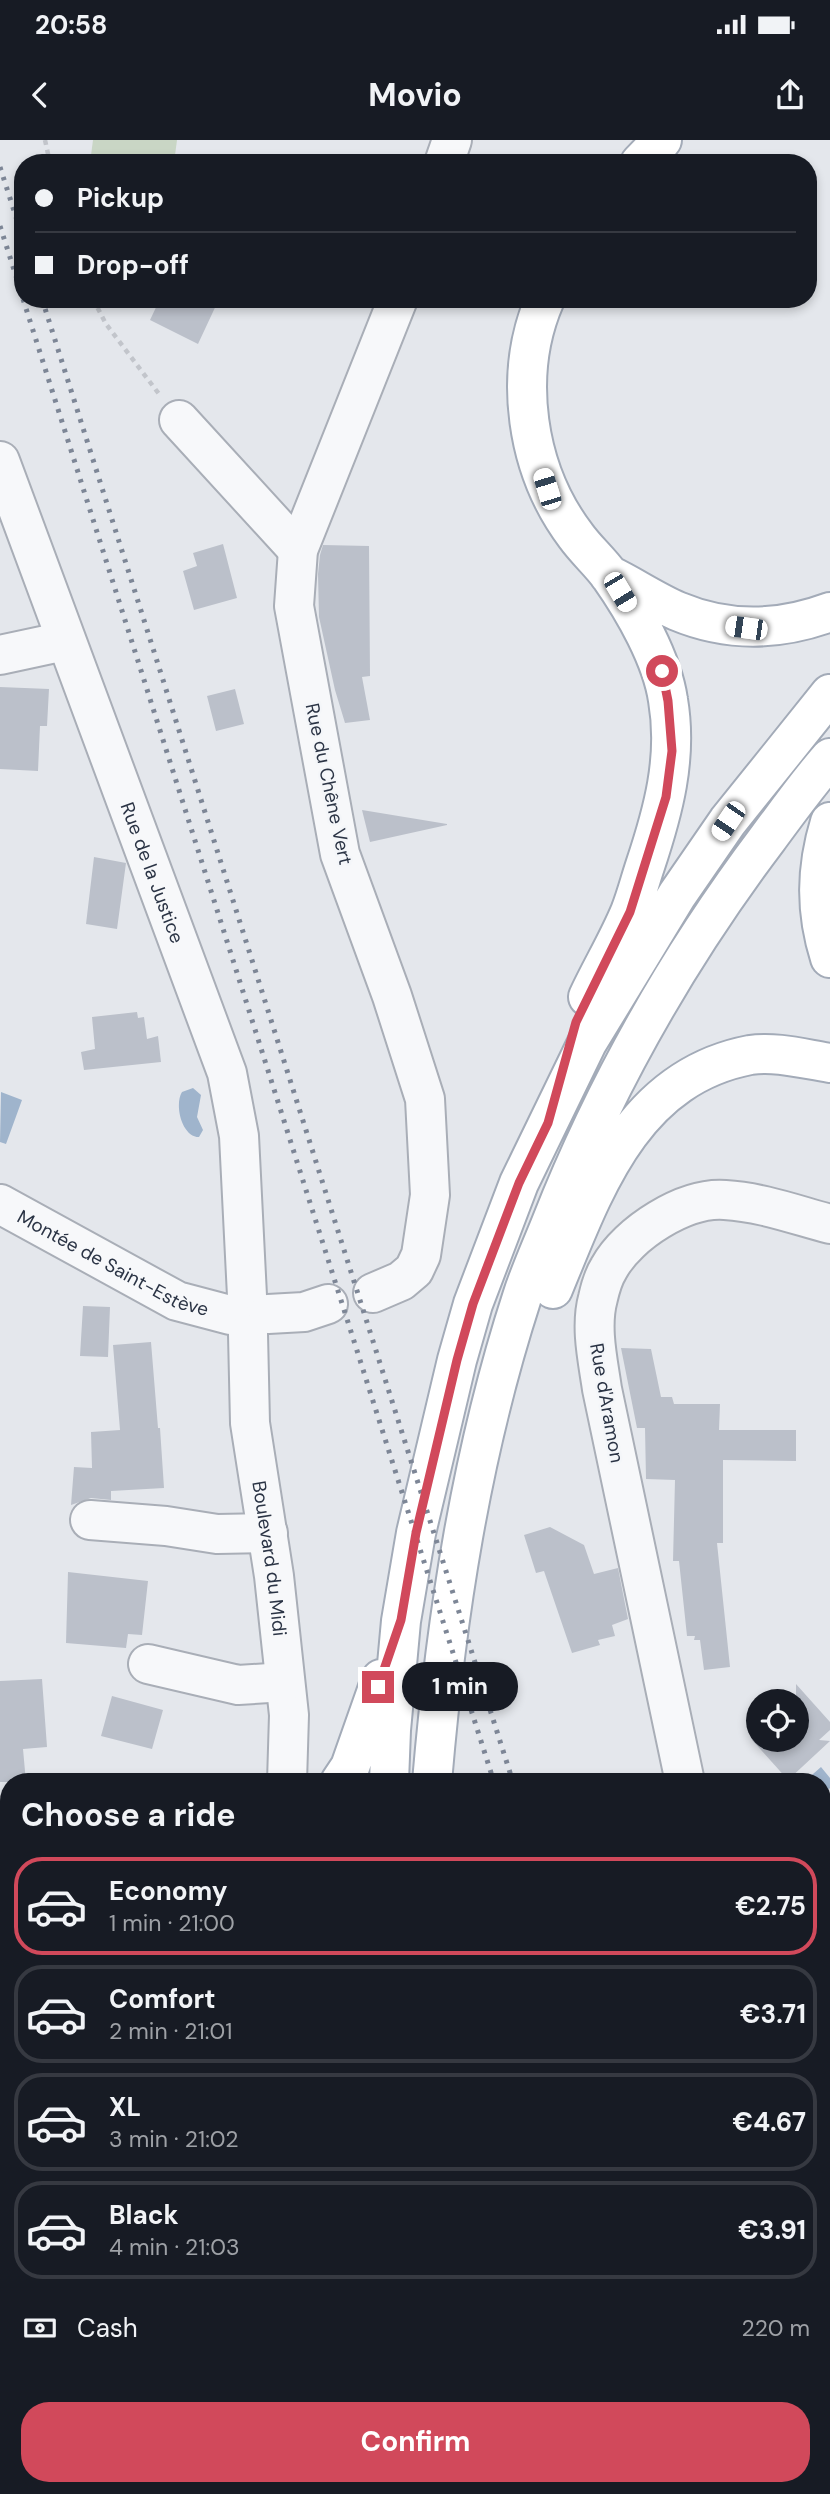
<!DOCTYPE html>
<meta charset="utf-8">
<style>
:root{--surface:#171b24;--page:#242831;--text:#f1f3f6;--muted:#9ea1a6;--line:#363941;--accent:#d1495b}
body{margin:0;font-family:"DM Sans",sans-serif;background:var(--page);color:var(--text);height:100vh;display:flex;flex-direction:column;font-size:26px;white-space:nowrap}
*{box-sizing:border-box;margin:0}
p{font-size:23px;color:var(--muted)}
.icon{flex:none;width:38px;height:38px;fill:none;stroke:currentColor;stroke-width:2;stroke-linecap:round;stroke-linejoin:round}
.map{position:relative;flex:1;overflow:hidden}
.panel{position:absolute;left:0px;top:1633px;width:831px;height:723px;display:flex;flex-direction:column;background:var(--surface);border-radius:28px 28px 0 0;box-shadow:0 4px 10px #0003}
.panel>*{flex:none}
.top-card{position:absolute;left:14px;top:14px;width:803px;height:154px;border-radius:28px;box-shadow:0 4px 10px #0003;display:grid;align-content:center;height:154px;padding:0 21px;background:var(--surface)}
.controls{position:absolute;left:746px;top:1549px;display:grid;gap:14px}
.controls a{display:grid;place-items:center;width:63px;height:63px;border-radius:50%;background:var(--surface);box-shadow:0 4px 10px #0003;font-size:35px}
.end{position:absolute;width:32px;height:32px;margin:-16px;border:9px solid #d1495b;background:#fff;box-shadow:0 0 0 4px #fff}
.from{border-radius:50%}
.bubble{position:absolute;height:49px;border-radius:24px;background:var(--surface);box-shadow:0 4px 10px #0003;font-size:23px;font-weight:700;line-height:49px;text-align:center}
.car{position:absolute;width:21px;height:42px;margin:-21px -10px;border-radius:9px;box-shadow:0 0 5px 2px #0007;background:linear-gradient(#fff 24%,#345 0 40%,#fff 0 76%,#345 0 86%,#fff 0)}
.top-card b{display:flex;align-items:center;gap:24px;height:66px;font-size:26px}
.top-card b+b{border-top:2px solid var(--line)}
.top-card i{width:18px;height:18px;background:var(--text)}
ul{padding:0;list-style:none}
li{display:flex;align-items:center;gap:21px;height:98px;margin:0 14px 10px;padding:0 7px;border:4px solid var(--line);border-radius:28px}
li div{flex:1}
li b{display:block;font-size:26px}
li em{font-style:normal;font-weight:700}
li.current{border-color:var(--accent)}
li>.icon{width:63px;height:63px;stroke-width:1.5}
h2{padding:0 21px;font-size:32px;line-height:84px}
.pay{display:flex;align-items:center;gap:18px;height:77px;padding:0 21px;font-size:26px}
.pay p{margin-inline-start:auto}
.button{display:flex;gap:14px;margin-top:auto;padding:14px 21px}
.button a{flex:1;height:80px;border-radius:28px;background:var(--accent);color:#fff;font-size:28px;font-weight:700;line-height:80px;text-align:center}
.status{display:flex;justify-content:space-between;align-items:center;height:49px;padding:0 35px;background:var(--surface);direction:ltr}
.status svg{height:19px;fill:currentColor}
header{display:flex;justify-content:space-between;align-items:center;height:91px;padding:0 21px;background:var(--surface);font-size:32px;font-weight:700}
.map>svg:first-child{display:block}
.green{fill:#c9d6c5}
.water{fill:#9fb4cc}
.building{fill:#bbc0ca}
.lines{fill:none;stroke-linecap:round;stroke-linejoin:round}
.minor-casing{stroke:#a9aeb7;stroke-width:42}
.major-casing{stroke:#a3abb8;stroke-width:42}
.path{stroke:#c2c5cb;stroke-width:4.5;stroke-dasharray:5 5;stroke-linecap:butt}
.minor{stroke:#f7f8fa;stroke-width:38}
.major{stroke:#fff;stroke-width:38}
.rail{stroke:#7d8696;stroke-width:5;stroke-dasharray:3.5 7;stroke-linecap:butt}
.route{stroke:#d1495b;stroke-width:9}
.labels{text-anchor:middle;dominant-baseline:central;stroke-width:5;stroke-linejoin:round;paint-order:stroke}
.street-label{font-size:19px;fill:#2b3445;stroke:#f4f6f9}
</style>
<div class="status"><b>20:58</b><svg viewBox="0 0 49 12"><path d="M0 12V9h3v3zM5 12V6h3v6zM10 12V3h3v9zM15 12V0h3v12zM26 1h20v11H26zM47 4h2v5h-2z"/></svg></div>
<header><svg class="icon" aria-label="back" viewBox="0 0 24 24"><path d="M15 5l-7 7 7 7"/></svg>Movio<svg class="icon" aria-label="share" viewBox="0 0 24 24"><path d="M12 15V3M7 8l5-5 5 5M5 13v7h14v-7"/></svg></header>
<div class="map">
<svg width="830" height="2354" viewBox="0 0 830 2354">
<rect width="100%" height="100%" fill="#e4e7ec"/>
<!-- green -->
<path class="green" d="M93,0H177L174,23H90Z"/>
<!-- water -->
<path class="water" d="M193,948L201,955L197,977L203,990L199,997C182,997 174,965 182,952Z
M1,952L22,960L6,1004L0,1002Z
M821,1627L830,1638V1648L823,1655L822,1642L805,1641Z"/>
<!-- building -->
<path class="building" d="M160,159H219L198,204L150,180Z
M223,404L237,458L194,470L183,431L197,426L193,413Z
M323,405L369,406L370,536L362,537L370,580L345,583L335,550L319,477L318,434L320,415Z
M0,547L49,549L47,586H40L38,631L0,629Z
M235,549L244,584L216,591L207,556Z
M362,670L447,684V685L370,702Z
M94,717L126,723L117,789L86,784Z
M137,872L138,878L144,877L147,899L158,896L161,922L84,930L81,912L95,909L92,877Z
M83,1166L110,1167L108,1217L80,1216Z
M151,1202L158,1288H160L164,1348L111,1351V1360L91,1358L71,1365L74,1327L92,1328L91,1292L120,1290L113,1205Z
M621,1208L651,1209L661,1257H672L674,1264H720L719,1290H796V1321L723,1320V1403H717L730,1527L704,1530L700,1500H694L695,1496H687L679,1421H673L675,1340L646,1339L645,1288H637Z
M550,1387L584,1405L594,1434L618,1428L628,1479L612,1485L615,1496L598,1500L600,1505L572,1513L544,1431L536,1433L524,1395Z
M68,1432L148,1441L142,1495L128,1494L126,1508L66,1503Z
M42,1539L47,1607L23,1609L26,1642H0V1541Z
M796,1544L830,1582V1590L819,1600L830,1601L788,1640L752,1600H796Z
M112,1556L163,1570L152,1609L101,1596Z"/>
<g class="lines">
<!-- minor casing -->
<g class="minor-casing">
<g id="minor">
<path d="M444,23L452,0"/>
<path d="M179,280L298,410"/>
<path id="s1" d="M0,321L227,933L239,996L247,1156"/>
<path d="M0,515L65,501"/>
<path id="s2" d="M0,1064L177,1161L230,1175"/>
<path d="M373,1153L401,1141L414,1130L421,1115L430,1055L425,959L392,856L340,714L294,466L298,410L398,159"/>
<path d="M268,1174L304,1172L328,1164"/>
<path id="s3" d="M248,1194L250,1283L274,1436L289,1575L287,1642"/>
<path d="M90,1380L166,1386L217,1394L268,1393"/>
<path d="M148,1524L238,1545L285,1542"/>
<path d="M685,1642L602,1249C598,1221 590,1187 598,1158C600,1149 604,1136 609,1128C628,1093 685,1057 725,1060C761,1062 796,1075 830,1084"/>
<path d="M0,1825H9"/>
<path d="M822,1856L830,1864"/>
<path d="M822,2236L830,2262"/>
<path d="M0,2247L9,2259"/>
<path d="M76,2347L82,2354"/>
<path d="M378,2347L380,2354"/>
</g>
</g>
<!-- major casing -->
<g class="major-casing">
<path id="major" d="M640,23L662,0
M545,159C512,235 526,330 576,396C586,410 600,422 610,436C634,470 662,519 668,560C678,618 663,672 645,726C640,741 636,757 630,772C618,801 601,829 588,857
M609,435C632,446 654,461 677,471C727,492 779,491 830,472
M830,682C816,728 815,771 830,818
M553,1149C594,1050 631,938 750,915C776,911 804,919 830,923
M340,1642L350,1627L381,1539
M389,1642L391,1590L401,1481L416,1393L457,1220L473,1164L519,1043L587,903L677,755L728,681L830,554
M432,1642C446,1477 471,1314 522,1157C530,1132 541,1108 551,1083C605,946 679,816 768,698C788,671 808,643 830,618
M503,2347L505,2354
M549,2347L552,2354"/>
</g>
<!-- path -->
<path class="path" d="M45,0L50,23
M93,159L106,184L159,254"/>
<!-- minor -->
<use href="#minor" class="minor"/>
<!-- major -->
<use href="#major" class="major"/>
<!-- rail -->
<path class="rail" d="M0,27L23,99
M0,86L23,158
M23,159L494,1642
M42,159L513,1642
M719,2347L721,2354
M740,2347L743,2354"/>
</g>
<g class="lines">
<!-- route -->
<path class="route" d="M378,1547L401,1480L416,1393L457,1220L473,1164L519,1043L548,983L576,882L630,772L666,657L672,611L668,561L662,531"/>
</g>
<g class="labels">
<!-- street labels -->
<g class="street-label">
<text transform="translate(329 644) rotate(78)">Rue du Chêne Vert</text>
<text stroke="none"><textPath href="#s1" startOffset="439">Rue de la Justice</textPath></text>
<text stroke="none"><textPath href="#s2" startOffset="128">Montée de Saint-Estève</textPath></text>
<text transform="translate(607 1263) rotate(80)">Rue d'Aramon</text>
<text stroke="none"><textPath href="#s3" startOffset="226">Boulevard du Midi</textPath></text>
</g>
</g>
</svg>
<div class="controls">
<a><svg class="icon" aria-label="locate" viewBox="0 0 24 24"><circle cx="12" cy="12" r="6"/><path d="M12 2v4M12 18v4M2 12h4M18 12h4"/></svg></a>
</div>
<i class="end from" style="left:662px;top:531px"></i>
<i class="end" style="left:378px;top:1547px"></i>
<div class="bubble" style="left:402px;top:1522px;width:116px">1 min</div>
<i class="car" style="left:547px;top:349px;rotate:343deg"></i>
<i class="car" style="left:620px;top:452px;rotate:149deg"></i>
<i class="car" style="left:746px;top:488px;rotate:278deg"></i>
<i class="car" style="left:728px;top:681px;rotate:214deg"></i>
<div class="top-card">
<b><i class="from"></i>Pickup</b>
<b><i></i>Drop-off</b>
</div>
<section class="panel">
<h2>Choose a ride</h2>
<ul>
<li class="current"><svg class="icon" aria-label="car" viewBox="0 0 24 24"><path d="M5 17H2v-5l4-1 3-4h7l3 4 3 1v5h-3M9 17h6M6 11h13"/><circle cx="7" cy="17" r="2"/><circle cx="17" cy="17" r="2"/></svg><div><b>Economy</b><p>1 min · 21:00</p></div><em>€2.75</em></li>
<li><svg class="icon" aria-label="car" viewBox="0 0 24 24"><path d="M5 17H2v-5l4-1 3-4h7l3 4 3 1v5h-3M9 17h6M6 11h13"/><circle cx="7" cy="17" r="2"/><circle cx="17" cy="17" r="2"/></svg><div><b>Comfort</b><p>2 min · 21:01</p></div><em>€3.71</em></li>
<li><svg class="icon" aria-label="car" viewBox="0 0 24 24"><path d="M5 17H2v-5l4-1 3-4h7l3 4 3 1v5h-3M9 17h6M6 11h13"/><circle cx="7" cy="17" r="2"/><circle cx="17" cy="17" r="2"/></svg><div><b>XL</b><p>3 min · 21:02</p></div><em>€4.67</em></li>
<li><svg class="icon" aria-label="car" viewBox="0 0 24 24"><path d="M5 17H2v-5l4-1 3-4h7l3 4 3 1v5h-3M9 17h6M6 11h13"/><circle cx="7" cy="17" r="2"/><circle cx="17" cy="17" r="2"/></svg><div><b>Black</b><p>4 min · 21:03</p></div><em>€3.91</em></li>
</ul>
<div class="pay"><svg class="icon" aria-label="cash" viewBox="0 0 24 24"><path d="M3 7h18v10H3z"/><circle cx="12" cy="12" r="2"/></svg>Cash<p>220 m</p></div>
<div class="button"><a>Confirm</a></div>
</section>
</div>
